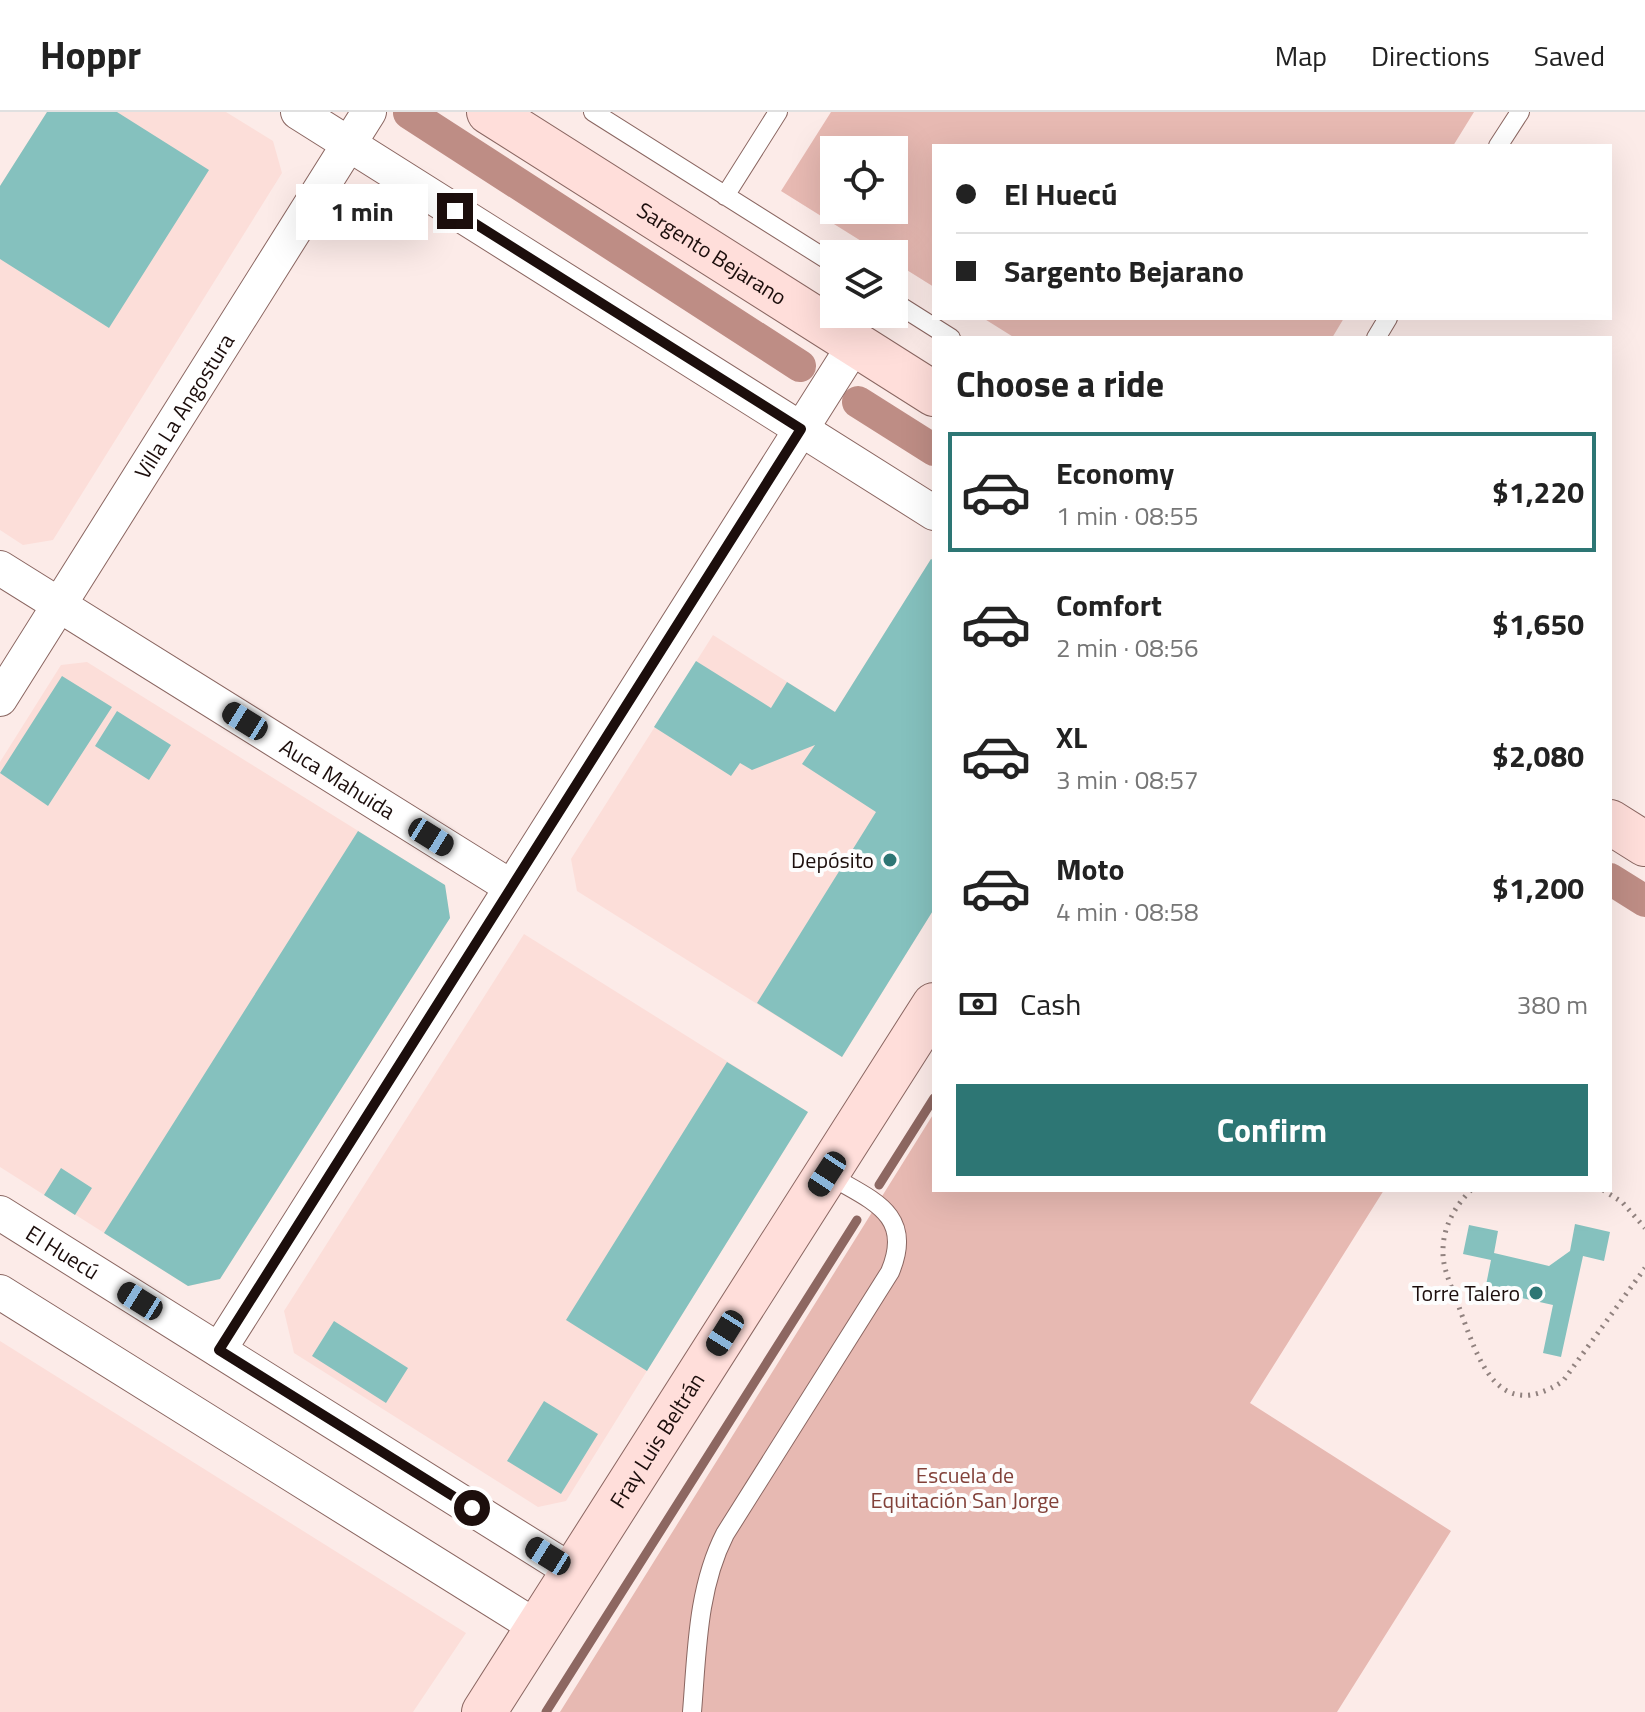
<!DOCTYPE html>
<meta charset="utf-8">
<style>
:root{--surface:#fff;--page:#f6f6f6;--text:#222;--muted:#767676;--line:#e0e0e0;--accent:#2d7674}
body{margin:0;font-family:"Titillium Web",sans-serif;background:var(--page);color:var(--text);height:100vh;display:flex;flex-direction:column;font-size:30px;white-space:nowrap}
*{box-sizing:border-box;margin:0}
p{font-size:26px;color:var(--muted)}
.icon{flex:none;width:44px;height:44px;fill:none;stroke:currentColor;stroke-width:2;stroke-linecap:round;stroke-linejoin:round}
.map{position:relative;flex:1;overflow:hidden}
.details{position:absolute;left:932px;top:224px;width:680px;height:856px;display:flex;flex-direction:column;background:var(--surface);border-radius:0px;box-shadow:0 8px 32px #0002}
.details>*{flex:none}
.guide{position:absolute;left:932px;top:32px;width:680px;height:176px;border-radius:0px;box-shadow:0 8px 32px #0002;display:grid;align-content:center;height:176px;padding:0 24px;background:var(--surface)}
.controls{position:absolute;left:820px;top:24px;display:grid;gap:16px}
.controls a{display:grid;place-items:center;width:88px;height:88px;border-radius:0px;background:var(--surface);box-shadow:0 8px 32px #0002;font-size:40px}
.end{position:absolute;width:36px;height:36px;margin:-18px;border:10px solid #1c0e0c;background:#fff;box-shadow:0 0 0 4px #fff}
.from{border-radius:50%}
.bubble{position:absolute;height:56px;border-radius:0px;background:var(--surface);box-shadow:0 8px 32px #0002;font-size:26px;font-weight:700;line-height:56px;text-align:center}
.car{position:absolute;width:24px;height:48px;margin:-24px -12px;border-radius:10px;box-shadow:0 0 6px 2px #0007;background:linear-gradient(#222 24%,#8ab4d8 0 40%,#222 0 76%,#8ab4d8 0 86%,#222 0)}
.guide b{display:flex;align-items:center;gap:28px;height:76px;font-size:30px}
.guide b+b{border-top:2px solid var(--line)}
.guide i{width:20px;height:20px;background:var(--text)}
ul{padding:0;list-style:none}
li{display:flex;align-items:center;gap:24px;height:120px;margin:0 16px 12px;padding:0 8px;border:4px solid transparent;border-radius:0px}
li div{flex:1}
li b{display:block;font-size:30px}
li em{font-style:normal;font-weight:700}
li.active{border-color:var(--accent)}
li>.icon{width:72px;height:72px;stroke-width:1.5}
h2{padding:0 24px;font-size:36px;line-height:96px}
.pay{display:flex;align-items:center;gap:20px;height:88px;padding:0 24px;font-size:30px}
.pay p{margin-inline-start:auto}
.primary-button{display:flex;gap:16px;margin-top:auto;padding:16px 24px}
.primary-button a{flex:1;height:92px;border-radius:0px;background:var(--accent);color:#fff;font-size:32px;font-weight:700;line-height:92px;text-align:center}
header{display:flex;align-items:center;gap:48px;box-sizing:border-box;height:112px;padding:0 40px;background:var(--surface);border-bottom:2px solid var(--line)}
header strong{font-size:38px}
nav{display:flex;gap:44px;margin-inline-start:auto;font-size:28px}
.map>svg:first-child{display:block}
.built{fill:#fcded9}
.green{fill:#e7b9b2;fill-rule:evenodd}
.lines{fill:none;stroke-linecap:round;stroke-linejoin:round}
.stream{stroke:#8d6761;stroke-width:9}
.canal{stroke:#be8d85;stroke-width:32}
.building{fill:#85c1be}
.lane-casing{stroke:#8a6661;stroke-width:20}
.street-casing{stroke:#8a6661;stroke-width:36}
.secondary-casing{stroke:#8a6661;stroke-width:46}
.path{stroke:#91827f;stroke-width:5;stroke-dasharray:2 6;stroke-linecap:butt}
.lane{stroke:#fff;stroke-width:18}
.street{stroke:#fff;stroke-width:34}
.secondary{stroke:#ffdeda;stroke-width:44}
.route{stroke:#1c0e0c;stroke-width:10}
.poi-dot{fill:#2d7674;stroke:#fdfdfd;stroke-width:3}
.labels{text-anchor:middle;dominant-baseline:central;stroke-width:8;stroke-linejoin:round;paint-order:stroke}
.street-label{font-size:22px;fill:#1c0e0c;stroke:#fdfdfd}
.poi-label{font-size:22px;fill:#1c0e0c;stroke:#fdfdfd;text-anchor:end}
.park-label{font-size:22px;fill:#824139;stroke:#fdfdfd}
</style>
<header>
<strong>Hoppr</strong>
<nav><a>Map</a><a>Directions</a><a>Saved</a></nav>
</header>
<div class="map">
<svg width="1645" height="1600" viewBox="0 0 1645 1600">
<rect width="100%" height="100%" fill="#fcebe8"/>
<!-- built -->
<path class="built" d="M47,0H226L273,29L282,61L53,428L23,433L0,418V74Z
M931,447L934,449V797L842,945L577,779L571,747L713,523L835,600Z
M87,550L445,773L450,806L220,1167L188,1174L0,1055V650L61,553Z
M524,822L808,1000L566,1389L538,1395L294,1241L284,1199Z
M0,1229L466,1521L413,1600H0Z"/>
<!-- green -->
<path class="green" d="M831,0H1474L1453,34H934V175L894,150V142H882L781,79ZM894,38V98H834V38Z
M983,206H1344L1332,226H1015Z
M934,1001V1078H1384L1250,1291L1451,1419L1337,1600H560Z"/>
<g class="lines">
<!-- stream -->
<path class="stream" d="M879,1073L934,986
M546,1600L857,1108"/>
<!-- canal -->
<path class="canal" d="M409,1L800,254
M858,290L934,338
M1610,767L1645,789"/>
</g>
<!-- building -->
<path class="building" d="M47,0H117L209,58L109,216L0,147V74Z
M931,447L934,449V797L842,945L757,891L876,700L802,652L815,633L752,658L740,651L731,664L654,615L696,549L771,596L787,570L835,600Z
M62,564L112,595L48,694L0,661Z
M117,599L171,633L149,668L95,634Z
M358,719L445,773L450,806L220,1167L188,1174L104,1121Z
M727,950L808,1000L647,1259L566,1208Z
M61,1056L92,1076L75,1103L44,1083Z
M1575,1112L1610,1120L1604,1149L1583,1144L1561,1245L1543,1241L1553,1193L1485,1178L1491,1148L1463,1142L1469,1113L1498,1119L1494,1141L1549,1154L1570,1139Z
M334,1209L408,1256L386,1291L312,1244Z
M544,1289L598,1322L561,1382L507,1349Z"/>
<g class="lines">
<!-- lane casing -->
<g class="lane-casing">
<path id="lane" d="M593,0L834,152
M1498,34L1520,0
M725,84L778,0
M894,190L951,226
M1376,226L1388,206
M692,1600C697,1540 697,1477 725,1422L890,1160C915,1101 870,1088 827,1062"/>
</g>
<!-- street casing -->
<g class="street-casing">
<g id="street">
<path d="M298,0L934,401"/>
<path id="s1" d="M0,456L511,775"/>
<path id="s2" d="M0,587L369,0"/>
<path id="s3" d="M0,1101L573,1460"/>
<path d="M0,1180L538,1516"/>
<path d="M219,1238L855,232"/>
</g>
</g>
<!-- secondary casing -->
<g class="secondary-casing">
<g id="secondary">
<path id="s4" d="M489,0L934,282"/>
<path d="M1610,710L1645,732"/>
<path id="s5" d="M484,1600L934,893"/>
</g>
</g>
<!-- path -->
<path class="path" d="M1471,1078C1455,1094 1443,1115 1443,1138C1442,1158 1454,1179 1460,1198C1478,1246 1497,1313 1563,1269L1645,1156
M1603,1078L1622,1090L1645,1116"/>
<!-- lane -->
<use href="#lane" class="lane"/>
<!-- street -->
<use href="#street" class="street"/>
<!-- secondary -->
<use href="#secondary" class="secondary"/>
</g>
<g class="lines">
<!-- route -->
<path class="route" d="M455,99L801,317L219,1238L472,1396"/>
</g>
<!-- markers -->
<g class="poi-dot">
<circle cx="890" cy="748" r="8"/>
<circle cx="1536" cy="1181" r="8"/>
</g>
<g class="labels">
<!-- street labels -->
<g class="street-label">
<text stroke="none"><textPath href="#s4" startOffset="264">Sargento Bejarano</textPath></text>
<text stroke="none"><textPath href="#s2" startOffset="346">Villa La Angostura</textPath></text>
<text stroke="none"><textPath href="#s1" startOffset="398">Auca Mahuida</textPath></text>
<text stroke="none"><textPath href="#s3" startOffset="74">El Huecú</textPath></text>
<text stroke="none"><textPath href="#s5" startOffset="322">Fray Luis Beltrán</textPath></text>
</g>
<!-- poi labels -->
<g class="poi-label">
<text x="874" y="748">Depósito</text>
<text x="1520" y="1181">Torre Talero</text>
</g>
<!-- park labels -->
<g class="park-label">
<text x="965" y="1363">Escuela de<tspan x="965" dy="25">Equitación San Jorge</tspan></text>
</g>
</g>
</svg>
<div class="controls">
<a><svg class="icon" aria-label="locate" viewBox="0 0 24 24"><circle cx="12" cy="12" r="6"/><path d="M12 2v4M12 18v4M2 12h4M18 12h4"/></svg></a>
<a><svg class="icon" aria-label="layers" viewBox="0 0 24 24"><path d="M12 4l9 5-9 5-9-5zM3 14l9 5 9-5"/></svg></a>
</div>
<i class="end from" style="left:472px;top:1396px"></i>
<i class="end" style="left:455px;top:99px"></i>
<div class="bubble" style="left:296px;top:72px;width:132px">1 min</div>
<i class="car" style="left:245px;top:609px;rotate:302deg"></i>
<i class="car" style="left:431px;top:725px;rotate:122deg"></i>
<i class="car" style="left:827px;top:1062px;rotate:213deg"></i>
<i class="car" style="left:140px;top:1189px;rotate:302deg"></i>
<i class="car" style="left:725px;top:1221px;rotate:212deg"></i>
<i class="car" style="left:548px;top:1444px;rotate:302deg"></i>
<div class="guide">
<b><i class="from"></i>El Huecú</b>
<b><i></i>Sargento Bejarano</b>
</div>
<section class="details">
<h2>Choose a ride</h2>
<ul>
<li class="active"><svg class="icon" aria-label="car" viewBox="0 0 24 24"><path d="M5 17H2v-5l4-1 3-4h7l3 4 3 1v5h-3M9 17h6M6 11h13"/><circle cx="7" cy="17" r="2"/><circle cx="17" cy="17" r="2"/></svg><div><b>Economy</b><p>1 min · 08:55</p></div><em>$1,220</em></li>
<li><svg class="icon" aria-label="car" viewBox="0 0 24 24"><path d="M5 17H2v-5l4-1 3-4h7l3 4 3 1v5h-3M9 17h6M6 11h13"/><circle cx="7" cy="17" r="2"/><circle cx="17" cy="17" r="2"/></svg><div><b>Comfort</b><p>2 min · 08:56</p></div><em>$1,650</em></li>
<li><svg class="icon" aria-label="car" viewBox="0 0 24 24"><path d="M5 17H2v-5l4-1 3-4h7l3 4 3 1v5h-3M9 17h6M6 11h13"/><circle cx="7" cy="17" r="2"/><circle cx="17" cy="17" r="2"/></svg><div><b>XL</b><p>3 min · 08:57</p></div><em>$2,080</em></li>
<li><svg class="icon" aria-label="car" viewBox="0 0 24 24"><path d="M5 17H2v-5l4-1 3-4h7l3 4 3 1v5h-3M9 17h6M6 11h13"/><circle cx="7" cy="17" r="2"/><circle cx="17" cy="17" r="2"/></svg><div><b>Moto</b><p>4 min · 08:58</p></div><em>$1,200</em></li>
</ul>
<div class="pay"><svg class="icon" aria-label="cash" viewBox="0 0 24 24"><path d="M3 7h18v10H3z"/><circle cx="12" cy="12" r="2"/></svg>Cash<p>380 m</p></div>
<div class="primary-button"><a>Confirm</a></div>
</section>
</div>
